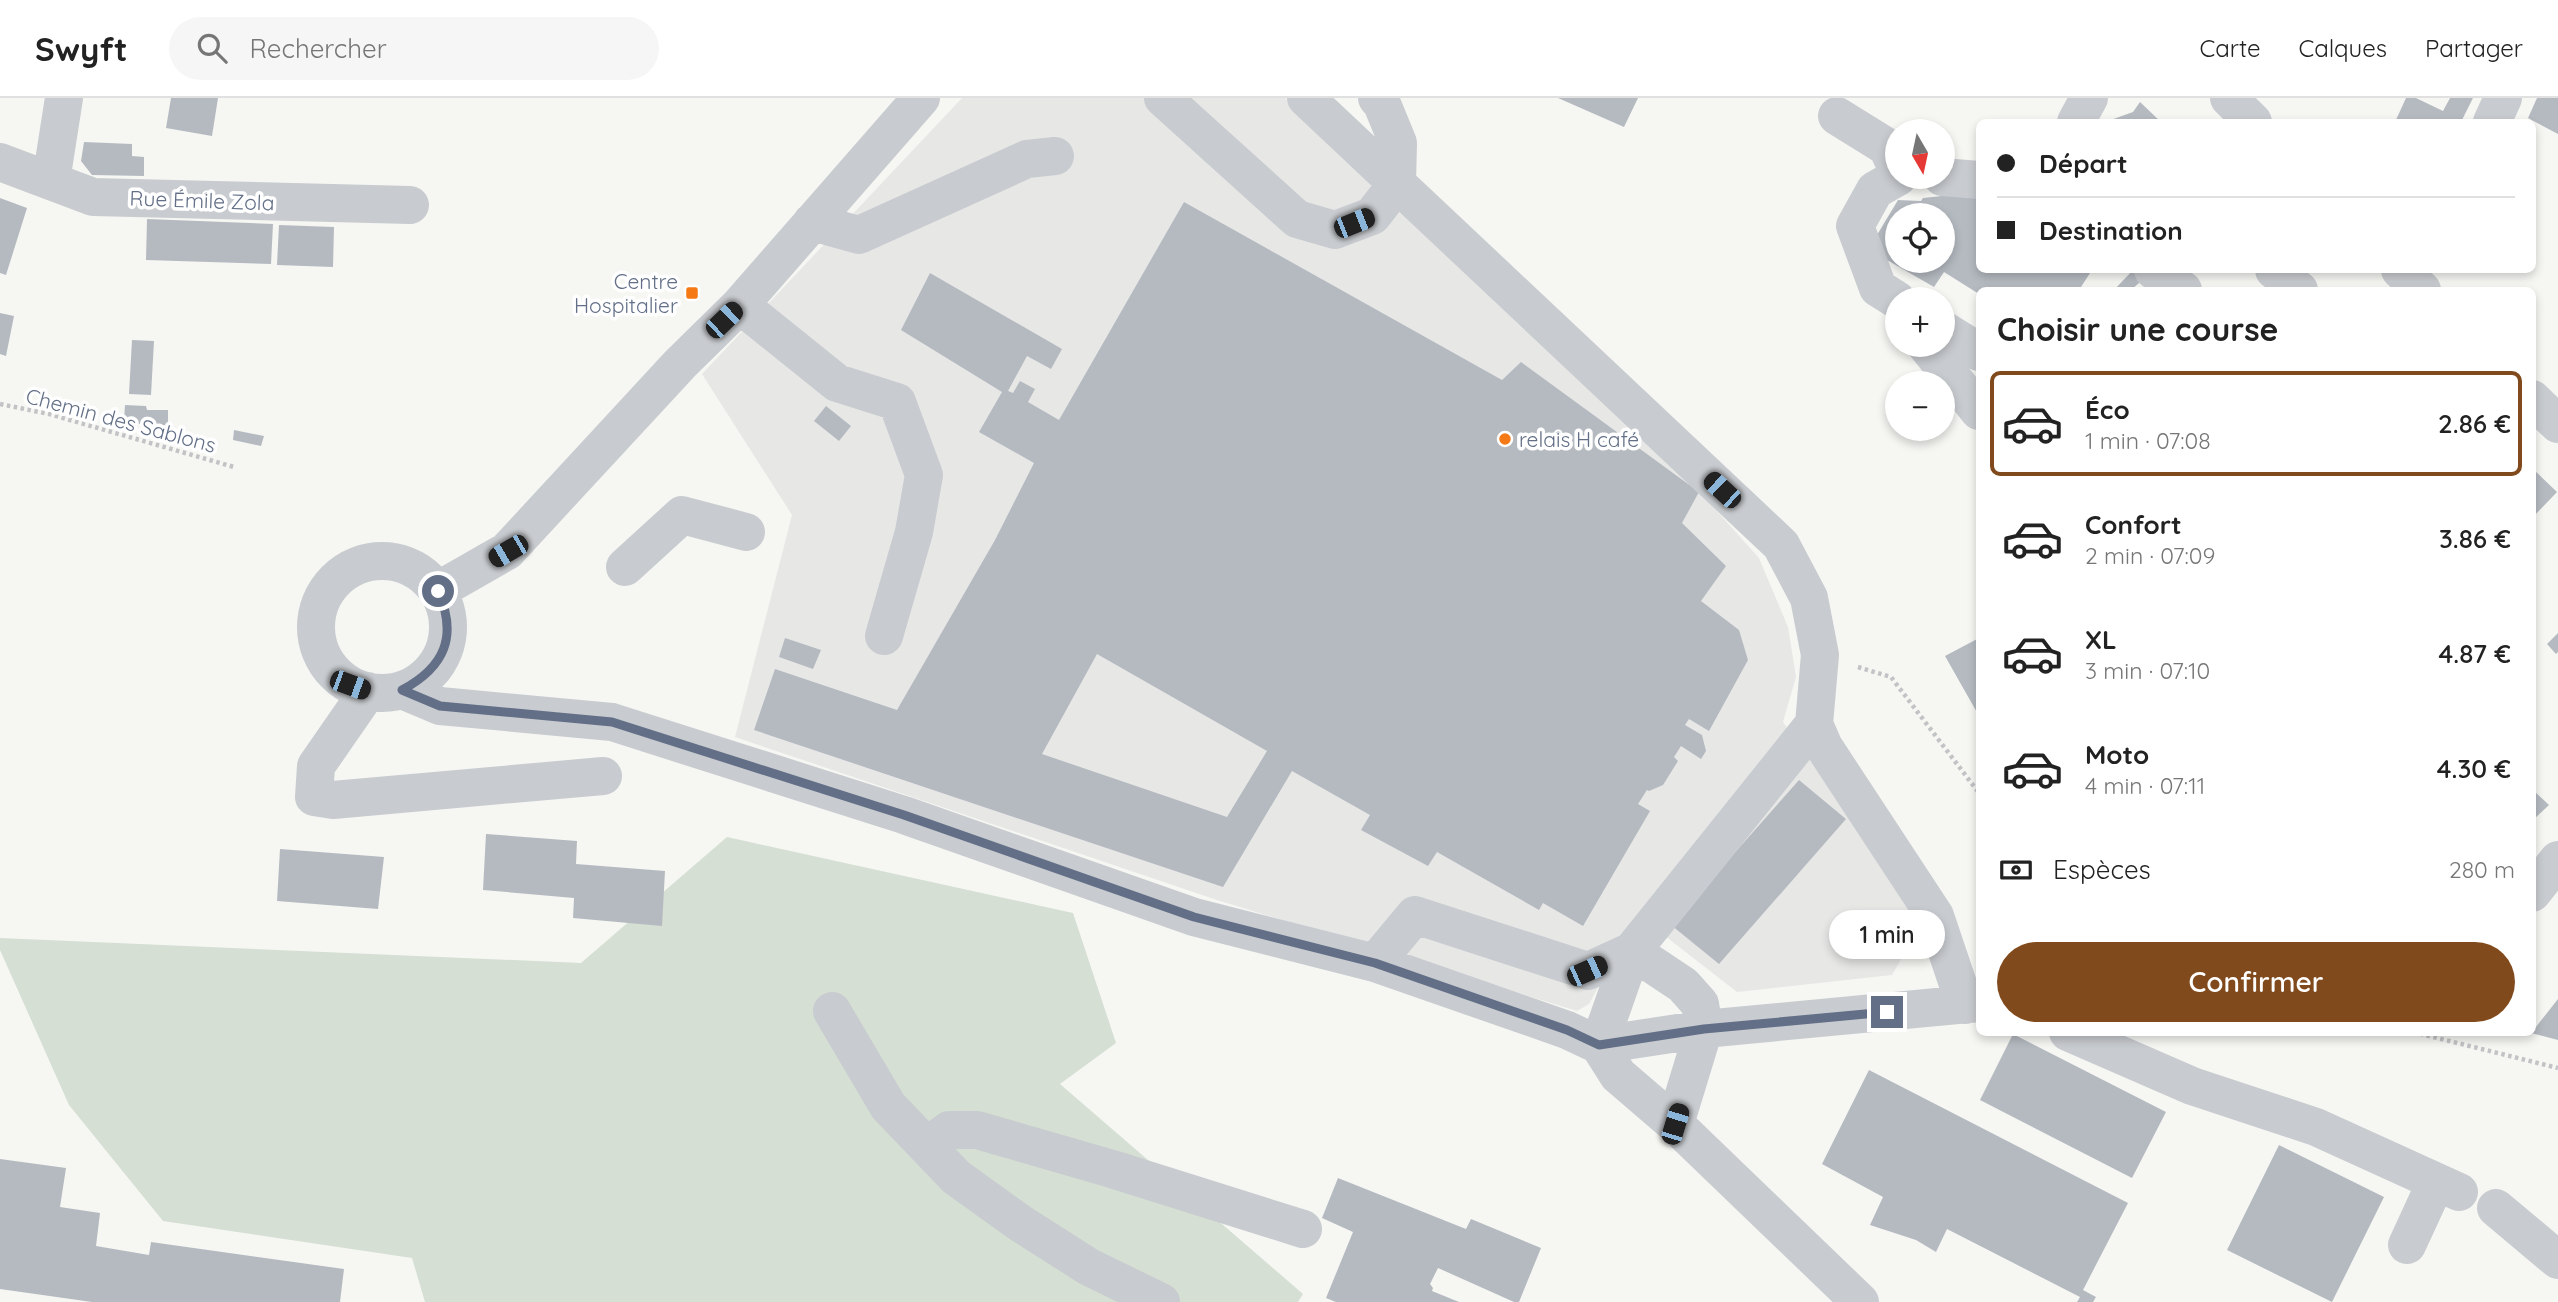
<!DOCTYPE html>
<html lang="fr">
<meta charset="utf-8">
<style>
:root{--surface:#fff;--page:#f6f6f6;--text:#222;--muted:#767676;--line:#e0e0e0;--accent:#814a1c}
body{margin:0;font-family:Quicksand,sans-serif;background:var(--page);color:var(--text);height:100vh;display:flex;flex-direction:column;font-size:26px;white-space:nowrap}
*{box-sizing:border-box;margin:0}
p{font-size:23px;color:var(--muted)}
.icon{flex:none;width:38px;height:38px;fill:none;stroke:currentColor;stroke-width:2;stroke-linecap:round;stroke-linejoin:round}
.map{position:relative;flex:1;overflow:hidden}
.sheet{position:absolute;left:1976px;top:189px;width:560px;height:749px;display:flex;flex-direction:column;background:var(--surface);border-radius:10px;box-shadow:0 4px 10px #0003}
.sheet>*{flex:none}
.hud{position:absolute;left:1976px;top:21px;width:560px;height:154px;border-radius:10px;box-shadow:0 4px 10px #0003;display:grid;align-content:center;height:154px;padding:0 21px;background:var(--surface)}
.needle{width:46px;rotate:171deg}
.controls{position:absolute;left:1885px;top:21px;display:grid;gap:14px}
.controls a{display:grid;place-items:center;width:70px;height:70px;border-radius:50%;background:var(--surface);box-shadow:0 4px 10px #0003;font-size:35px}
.end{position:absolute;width:32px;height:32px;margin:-16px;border:9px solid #626f87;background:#fff;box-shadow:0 0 0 4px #fff}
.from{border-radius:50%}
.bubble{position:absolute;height:49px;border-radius:24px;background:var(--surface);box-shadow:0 4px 10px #0003;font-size:23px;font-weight:600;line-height:49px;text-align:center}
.car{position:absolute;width:21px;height:42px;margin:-21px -10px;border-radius:9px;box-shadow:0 0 5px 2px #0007;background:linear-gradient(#222 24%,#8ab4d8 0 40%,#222 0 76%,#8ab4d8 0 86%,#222 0)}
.hud b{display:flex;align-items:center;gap:24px;height:66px;font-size:26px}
.hud b+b{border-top:2px solid var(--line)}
.hud i{width:18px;height:18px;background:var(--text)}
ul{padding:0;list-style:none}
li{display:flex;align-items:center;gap:21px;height:105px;margin:0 14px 10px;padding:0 7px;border:4px solid transparent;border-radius:10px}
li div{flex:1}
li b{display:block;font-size:26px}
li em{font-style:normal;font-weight:600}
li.on{border-color:var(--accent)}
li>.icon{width:63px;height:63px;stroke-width:1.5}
h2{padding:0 21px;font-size:32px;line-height:84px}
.pay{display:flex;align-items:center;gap:18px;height:77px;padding:0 21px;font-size:26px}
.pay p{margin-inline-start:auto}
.primary-button{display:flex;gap:14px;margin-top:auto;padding:14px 21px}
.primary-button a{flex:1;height:80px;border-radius:42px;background:var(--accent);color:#fff;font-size:28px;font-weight:600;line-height:80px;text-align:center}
header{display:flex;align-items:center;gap:42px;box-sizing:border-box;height:98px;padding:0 35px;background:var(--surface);border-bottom:2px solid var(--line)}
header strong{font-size:33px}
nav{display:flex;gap:38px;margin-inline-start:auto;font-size:24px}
.search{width:490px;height:63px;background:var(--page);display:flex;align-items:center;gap:18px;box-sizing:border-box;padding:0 24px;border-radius:38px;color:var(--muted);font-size:26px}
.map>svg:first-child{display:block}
.built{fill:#e7e7e6}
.green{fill:#d5dfd3}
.building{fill:#b5bac1;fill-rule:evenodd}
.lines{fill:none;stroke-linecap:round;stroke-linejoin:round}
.path{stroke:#c1c3c5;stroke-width:4.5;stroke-dasharray:3.5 3.5;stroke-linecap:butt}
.minor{stroke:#c8cbcf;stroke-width:38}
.route{stroke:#626f87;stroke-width:9}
.poi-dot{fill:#f57a15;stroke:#fff;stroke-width:2.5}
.labels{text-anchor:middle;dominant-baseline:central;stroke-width:7;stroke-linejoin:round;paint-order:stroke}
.street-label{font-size:21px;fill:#626f87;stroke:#fff}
.poi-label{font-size:21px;fill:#626f87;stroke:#fff;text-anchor:end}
</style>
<header>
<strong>Swyft</strong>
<div class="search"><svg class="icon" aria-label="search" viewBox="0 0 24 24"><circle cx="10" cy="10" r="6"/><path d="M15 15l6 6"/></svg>Rechercher</div>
<nav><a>Carte</a><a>Calques</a><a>Partager</a></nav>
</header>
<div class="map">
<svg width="2558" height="1204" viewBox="0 0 2558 1204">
<rect width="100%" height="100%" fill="#f6f7f3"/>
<!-- built -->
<path class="built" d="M962,0H1285L1559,254L1699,393L1759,460L1788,529L1796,579L1783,624L1924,825L1908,838L1903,858L1892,877L1737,894L1638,817L1589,906L1577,913L1214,801L735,639L792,417L702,276Z"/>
<!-- green -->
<path class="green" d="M727,739L1073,815L1116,945L1060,986L1303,1196L1298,1204H425L412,1160L163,1123L69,1007L0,852V840L581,865Z"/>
<!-- building -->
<path class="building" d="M171,0H218L212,38L166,30Z
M1558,0H1638L1624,29Z
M2406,0H2416L2443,13L2450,0H2473L2461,24H2395Z
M2537,0H2558V36L2528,20Z
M2140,4L2161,24H2105L2133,14Z
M84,44L132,46V58L144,59V78L92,77L81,63Z
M1979,94V172H2092L2079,192H1979V196L1944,174L1934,189L1887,162L1877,137L1898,102L1921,103L1923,100ZM1897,117H1942V163H1897Z
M0,100L27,110L6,177L0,175Z
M1184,104L1502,282L1521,264L1699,394L1682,425L1726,468L1701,503L1739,532L1748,562L1709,633L1689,621L1685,627L1702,637L1706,653L1701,661L1681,648L1674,659L1678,663L1663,687L1649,693L1647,692L1638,706L1650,713L1583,828L1543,805L1539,812L1437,754L1428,768L1361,732L1370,717L1292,673L1223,789L754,632L775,571L897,612L995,442L1034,365L979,334L1002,294L901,232L930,175L1062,251L1051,271L1027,258L1008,293L1013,295L1020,283L1035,291L1028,304L1059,322ZM1097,556L1267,653L1227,719L1042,656Z
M147,121L273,126L271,166L146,162Z
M279,127L334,129L333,169L277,167Z
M2133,172H2154L2131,192H2114Z
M0,215L14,218L6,258L0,256Z
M132,242L154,243L151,297L129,296Z
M125,307L146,308L147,312H168V331L124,323Z
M826,308L851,328L839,343L814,323Z
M234,332L264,338L261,348L233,342Z
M2532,370L2557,394L2532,420Z
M2558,535V554L2556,556L2547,546Z
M785,540L821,552L813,571L779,559Z
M1979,540V618L1945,558Z
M1799,682L1846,721L1719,866L1671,827Z
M2532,691L2549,707L2532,723Z
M486,736L577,743L576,766L665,773L662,828L573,820L574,800L483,792Z
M280,751L384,759L378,811L277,803Z
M2558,901V942L2531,935L2532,934Z
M2013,936L2166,1014L2132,1080L1980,1002Z
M1869,972L2128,1105L2083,1192L2096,1199L2093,1204H2077L2080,1199L1947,1131L1936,1154L1916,1142L1870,1127L1883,1099L1822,1066Z
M2279,1047L2384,1099L2332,1204L2227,1152Z
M0,1061L66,1070L60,1109L100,1115L96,1148L149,1157L151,1144L344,1171L340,1204H92L0,1191Z
M1338,1080L1466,1131L1471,1121L1541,1150L1519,1204H1514L1438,1170L1430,1186L1433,1190L1432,1193L1459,1204H1336L1326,1200L1353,1134L1322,1120Z"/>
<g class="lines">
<!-- path -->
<path class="path" d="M0,306L49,316L234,369
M1858,569L1891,579L1979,695
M2413,934L2558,970"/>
<!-- minor -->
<path class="minor" d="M1163,0L1297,121L1335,132L1372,118L1397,86L1398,45L1382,6L1377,0
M1306,0L1781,447L1809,500L1820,557L1814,626L1824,649L1935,818L1965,907
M2229,0L2253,24
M1837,18L1887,49L1897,71
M2076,24L2089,0
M2492,24L2503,0
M0,64L93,99L410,107
M1942,79L1979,82
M51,83L64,0
M812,124L859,137L1027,61L1055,58
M2153,172L2183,192
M2274,172L2299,192
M2400,172L2422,192
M1897,202L1878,190L1855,128L1875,92L1898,79
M740,207L837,285L897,304L924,377L914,434L884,538
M1942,231L1979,254
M1926,247L1979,313
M2532,301L2558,326
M316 529a66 66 0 1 1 132 0a66 66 0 1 1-132 0Z
M625,469L682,417L746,434
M437,493L507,453L680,266L740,207L921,0
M402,592L440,608L612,624L904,717L1194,819L1375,865L1567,932L1599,947L1618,977L1675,1026L1860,1204
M368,593L316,668L314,699L333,702L603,678
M2532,795L2558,762
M1632,853L1683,887L1700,906L1704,931L1675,1026
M1375,865L1415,817L1588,873L1632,853
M832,913L888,1008L956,1079L1020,1125L1089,1169L1161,1204
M2068,934L2192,988L2316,1029L2459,1094
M1599,947L1632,853L1814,626
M1599,947L1704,931L1979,905
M927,1048L949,1032H977L1112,1071L1303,1131
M2496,1110L2558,1162
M2407,1147L2436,1084"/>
</g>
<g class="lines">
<!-- route -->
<path class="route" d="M438,493C458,538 445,569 402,592L440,608L612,624L904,717L1194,819L1375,865L1567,932L1599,947L1704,931L1887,914"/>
</g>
<!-- markers -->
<g class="poi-dot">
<rect x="685" y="188" width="14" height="14" rx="3.5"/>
<circle cx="1505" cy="341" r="7"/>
</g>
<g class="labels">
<!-- street labels -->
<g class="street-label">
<text transform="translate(202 102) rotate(2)">Rue Émile Zola</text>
<text transform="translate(121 322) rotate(15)">Chemin des Sablons</text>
</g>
<!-- poi labels -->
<g class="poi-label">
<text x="678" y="183">Centre<tspan x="678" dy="24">Hospitalier</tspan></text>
<text x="1519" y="341" text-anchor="start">relais H café</text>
</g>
</g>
</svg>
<div class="controls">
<a><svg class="needle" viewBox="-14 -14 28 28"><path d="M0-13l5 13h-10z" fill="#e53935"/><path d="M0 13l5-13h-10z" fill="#767676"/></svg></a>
<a><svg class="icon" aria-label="locate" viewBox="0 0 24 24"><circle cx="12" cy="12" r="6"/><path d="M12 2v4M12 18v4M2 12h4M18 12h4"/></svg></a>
<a>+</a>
<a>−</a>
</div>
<i class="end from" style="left:438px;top:493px"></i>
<i class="end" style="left:1887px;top:914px"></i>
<div class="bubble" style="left:1829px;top:812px;width:116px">1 min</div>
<i class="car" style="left:1354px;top:125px;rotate:68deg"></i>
<i class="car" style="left:724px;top:222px;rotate:46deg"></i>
<i class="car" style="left:1722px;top:392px;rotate:313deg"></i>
<i class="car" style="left:508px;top:453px;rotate:240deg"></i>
<i class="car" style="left:350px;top:587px;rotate:110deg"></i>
<i class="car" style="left:1587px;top:873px;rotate:66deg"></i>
<i class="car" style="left:1675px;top:1026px;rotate:17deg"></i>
<div class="hud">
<b><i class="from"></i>Départ</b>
<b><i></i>Destination</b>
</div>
<section class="sheet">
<h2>Choisir une course</h2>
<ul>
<li class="on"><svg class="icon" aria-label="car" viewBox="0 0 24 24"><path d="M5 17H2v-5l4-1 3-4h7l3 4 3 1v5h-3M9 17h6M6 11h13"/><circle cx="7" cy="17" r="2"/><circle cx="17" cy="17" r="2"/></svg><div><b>Éco</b><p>1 min · 07:08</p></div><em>2.86 €</em></li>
<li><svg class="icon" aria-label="car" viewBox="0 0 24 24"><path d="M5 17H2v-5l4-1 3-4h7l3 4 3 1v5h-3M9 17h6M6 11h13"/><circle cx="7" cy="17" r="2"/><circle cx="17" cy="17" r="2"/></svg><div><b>Confort</b><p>2 min · 07:09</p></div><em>3.86 €</em></li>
<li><svg class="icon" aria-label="car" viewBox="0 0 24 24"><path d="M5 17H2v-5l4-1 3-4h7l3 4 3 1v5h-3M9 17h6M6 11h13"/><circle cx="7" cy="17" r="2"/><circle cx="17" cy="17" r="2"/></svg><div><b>XL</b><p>3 min · 07:10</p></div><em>4.87 €</em></li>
<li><svg class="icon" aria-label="car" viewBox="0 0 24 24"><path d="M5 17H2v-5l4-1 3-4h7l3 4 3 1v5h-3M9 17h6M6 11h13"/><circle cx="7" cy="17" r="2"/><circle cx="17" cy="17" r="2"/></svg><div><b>Moto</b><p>4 min · 07:11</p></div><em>4.30 €</em></li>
</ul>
<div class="pay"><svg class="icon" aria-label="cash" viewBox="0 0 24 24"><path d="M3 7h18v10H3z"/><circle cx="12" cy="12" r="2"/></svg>Espèces<p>280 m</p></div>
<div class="primary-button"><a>Confirmer</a></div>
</section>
</div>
